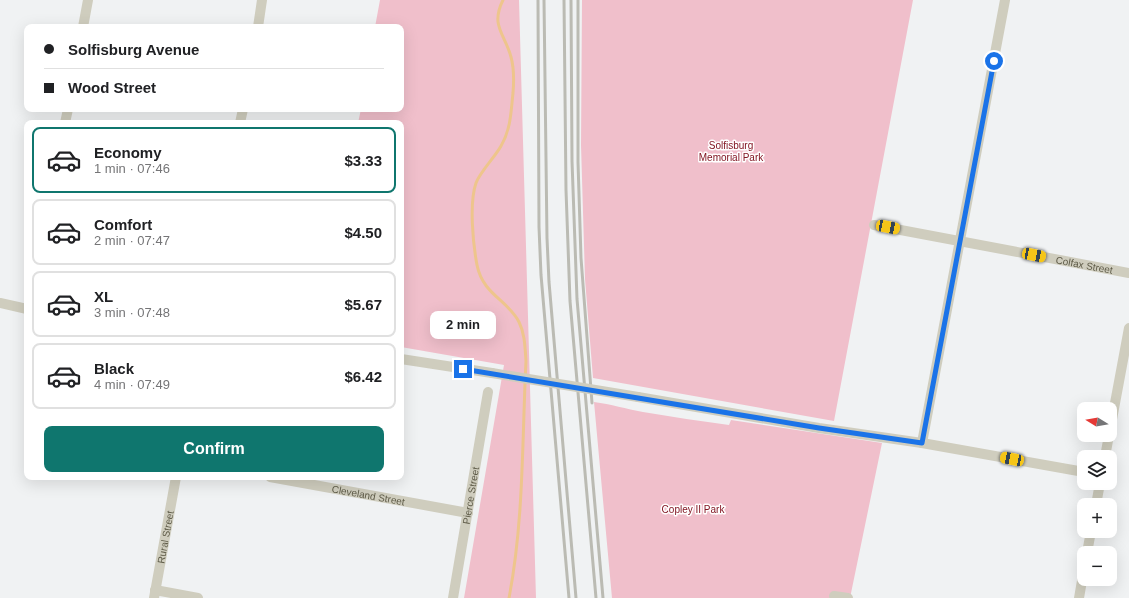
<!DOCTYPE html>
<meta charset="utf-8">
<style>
:root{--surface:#fff;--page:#f6f6f6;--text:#202124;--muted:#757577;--line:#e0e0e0;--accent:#0f766e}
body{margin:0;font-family:Helvetica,sans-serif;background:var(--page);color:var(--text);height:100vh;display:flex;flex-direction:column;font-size:15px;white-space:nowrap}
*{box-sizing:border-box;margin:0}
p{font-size:13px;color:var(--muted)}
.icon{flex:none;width:22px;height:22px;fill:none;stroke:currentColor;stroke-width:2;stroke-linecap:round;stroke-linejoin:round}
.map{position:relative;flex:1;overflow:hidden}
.drawer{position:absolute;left:24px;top:120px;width:380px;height:360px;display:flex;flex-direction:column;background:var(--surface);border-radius:8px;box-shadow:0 4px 16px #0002}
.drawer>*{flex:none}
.hud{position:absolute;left:24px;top:24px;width:380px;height:88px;border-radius:8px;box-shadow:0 4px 16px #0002;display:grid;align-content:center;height:88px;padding:0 20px;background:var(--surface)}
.needle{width:26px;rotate:281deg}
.controls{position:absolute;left:1077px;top:402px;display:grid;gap:8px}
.controls a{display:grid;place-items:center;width:40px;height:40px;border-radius:8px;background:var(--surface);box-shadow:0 4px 16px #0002;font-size:20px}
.end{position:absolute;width:18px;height:18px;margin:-9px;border:5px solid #1a73e8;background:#fff;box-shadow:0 0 0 2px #fff}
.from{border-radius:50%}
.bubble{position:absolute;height:28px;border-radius:8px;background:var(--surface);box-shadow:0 4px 16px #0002;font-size:13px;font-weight:800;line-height:28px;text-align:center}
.car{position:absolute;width:12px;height:24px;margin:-12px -6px;border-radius:5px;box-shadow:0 0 3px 1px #0007;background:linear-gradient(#f5c518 24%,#345 0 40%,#f5c518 0 76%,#345 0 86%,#f5c518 0)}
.hud b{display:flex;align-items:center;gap:14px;height:38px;font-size:15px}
.hud b+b{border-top:1px solid var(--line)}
.hud i{width:10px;height:10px;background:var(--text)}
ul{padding:7px 0 0;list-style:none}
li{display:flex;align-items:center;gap:12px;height:66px;margin:0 8px 6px;padding:0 12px;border:2px solid var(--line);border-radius:8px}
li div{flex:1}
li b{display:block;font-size:15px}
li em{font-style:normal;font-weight:800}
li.selected{border-color:var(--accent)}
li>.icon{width:36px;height:36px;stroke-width:1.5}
.button{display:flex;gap:8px;margin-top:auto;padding:8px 20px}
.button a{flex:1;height:46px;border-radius:8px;background:var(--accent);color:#fff;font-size:16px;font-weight:800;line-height:46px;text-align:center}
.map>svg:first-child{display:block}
.green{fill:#f0bfcb}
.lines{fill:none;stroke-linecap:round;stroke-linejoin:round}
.stream{stroke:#eec58c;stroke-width:3}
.street{stroke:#cfcdbe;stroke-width:10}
.rail{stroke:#bbbbb3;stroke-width:3}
.street-bridge{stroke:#cfcdbe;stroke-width:10}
.route{stroke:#1a73e8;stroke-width:5}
.labels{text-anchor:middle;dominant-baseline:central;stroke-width:3;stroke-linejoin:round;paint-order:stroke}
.park-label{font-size:10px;fill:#821623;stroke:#fff}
.street-label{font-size:10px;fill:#5e5b48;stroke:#fff}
</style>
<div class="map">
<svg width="1129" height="598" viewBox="0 0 1129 598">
<rect width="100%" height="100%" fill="#f0f2f3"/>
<!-- green -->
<path class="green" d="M380,0H519L536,598H464L504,365L401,347V123H358L361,109H401V27H375Z
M582,0H913L834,421L593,378L585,279L581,145Z
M594,402C611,404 626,409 643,412C672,417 701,421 729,425L731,420L882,443L850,598H612Z"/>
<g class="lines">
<!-- stream -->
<path class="stream" d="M503,0C490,26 505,34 511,57C514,68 514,81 513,93C511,111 511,129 501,146C495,157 480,172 476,183C469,203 473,244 477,265C483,295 508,300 519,322C525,334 525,348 526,361C522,440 524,520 509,598"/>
<!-- street -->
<g class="street">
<path d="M83,27L88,0"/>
<path d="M258,27L262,0"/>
<path d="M65,123L68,109"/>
<path d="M240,123L243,109"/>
<path id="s1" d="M874,225L1129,273"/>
<path d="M0,303L27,309"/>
<path d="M401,359L492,373"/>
<path d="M638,397L819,428L922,443L1084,472"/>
<path d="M1110,430L1129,328"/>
<path d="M922,443L1005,0"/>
<path d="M1105,457L1109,435"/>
<path id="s2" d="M270,477L468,513"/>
<path d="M1096,505L1100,483"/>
<path d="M1087,553L1091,531"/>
<path d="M155,590L198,598"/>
<path d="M834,596L848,598"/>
<path id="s3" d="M154,598L176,477"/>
<path id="s4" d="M453,598L488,392"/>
<path d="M1079,598L1084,569"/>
</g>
<!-- rail -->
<path class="rail" d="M538,0L539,227L541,275L569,598
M544,0L547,238L549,282L576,598
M564,0L566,190L570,301L596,598
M571,0L572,161L577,299L603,598
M578,0V162L581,258L592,403"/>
<!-- street-bridge -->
<path class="street-bridge" d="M492,373L638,397"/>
</g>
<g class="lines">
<!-- route -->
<path class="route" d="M463,369L819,428L922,443L994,61"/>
</g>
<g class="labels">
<!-- park labels -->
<g class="park-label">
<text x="731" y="145">Solfisburg<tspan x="731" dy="12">Memorial Park</tspan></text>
<text x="693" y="509">Copley II Park</text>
</g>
<!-- street labels -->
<g class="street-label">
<text stroke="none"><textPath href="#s1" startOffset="214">Colfax Street</textPath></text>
<text stroke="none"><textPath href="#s2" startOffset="100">Cleveland Street</textPath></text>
<text stroke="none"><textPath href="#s4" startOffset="104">Pierce Street</textPath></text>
<text stroke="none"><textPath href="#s3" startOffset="62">Rural Street</textPath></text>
</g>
</g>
</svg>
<div class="controls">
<a><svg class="needle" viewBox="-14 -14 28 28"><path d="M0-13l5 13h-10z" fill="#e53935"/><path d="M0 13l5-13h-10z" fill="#757577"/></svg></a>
<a><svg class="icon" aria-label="layers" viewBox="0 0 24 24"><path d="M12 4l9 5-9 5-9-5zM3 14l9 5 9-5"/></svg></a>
<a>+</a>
<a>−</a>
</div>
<i class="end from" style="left:994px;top:61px"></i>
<i class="end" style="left:463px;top:369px"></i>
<div class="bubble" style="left:430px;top:311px;width:66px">2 min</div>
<i class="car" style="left:888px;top:227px;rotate:101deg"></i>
<i class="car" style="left:1034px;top:255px;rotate:101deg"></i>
<i class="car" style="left:1012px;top:459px;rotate:281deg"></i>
<div class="hud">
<b><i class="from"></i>Solfisburg Avenue</b>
<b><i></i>Wood Street</b>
</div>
<section class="drawer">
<ul>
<li class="selected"><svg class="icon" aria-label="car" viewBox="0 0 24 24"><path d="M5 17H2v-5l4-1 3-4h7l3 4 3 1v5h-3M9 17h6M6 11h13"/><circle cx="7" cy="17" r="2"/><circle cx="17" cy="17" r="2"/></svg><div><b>Economy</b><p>1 min · 07:46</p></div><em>$3.33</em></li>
<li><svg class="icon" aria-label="car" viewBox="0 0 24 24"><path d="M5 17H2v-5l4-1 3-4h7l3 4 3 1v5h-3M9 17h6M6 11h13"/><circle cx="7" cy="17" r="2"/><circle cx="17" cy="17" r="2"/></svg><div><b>Comfort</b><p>2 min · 07:47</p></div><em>$4.50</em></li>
<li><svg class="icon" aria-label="car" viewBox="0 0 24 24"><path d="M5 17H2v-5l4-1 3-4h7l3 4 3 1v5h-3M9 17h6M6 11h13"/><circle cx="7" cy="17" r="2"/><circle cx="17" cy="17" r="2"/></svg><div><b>XL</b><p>3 min · 07:48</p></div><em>$5.67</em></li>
<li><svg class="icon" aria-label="car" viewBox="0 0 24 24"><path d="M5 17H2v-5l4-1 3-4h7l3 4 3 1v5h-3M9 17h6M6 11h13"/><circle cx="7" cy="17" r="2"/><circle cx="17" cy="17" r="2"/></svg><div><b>Black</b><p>4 min · 07:49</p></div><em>$6.42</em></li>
</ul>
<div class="button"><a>Confirm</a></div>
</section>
</div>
